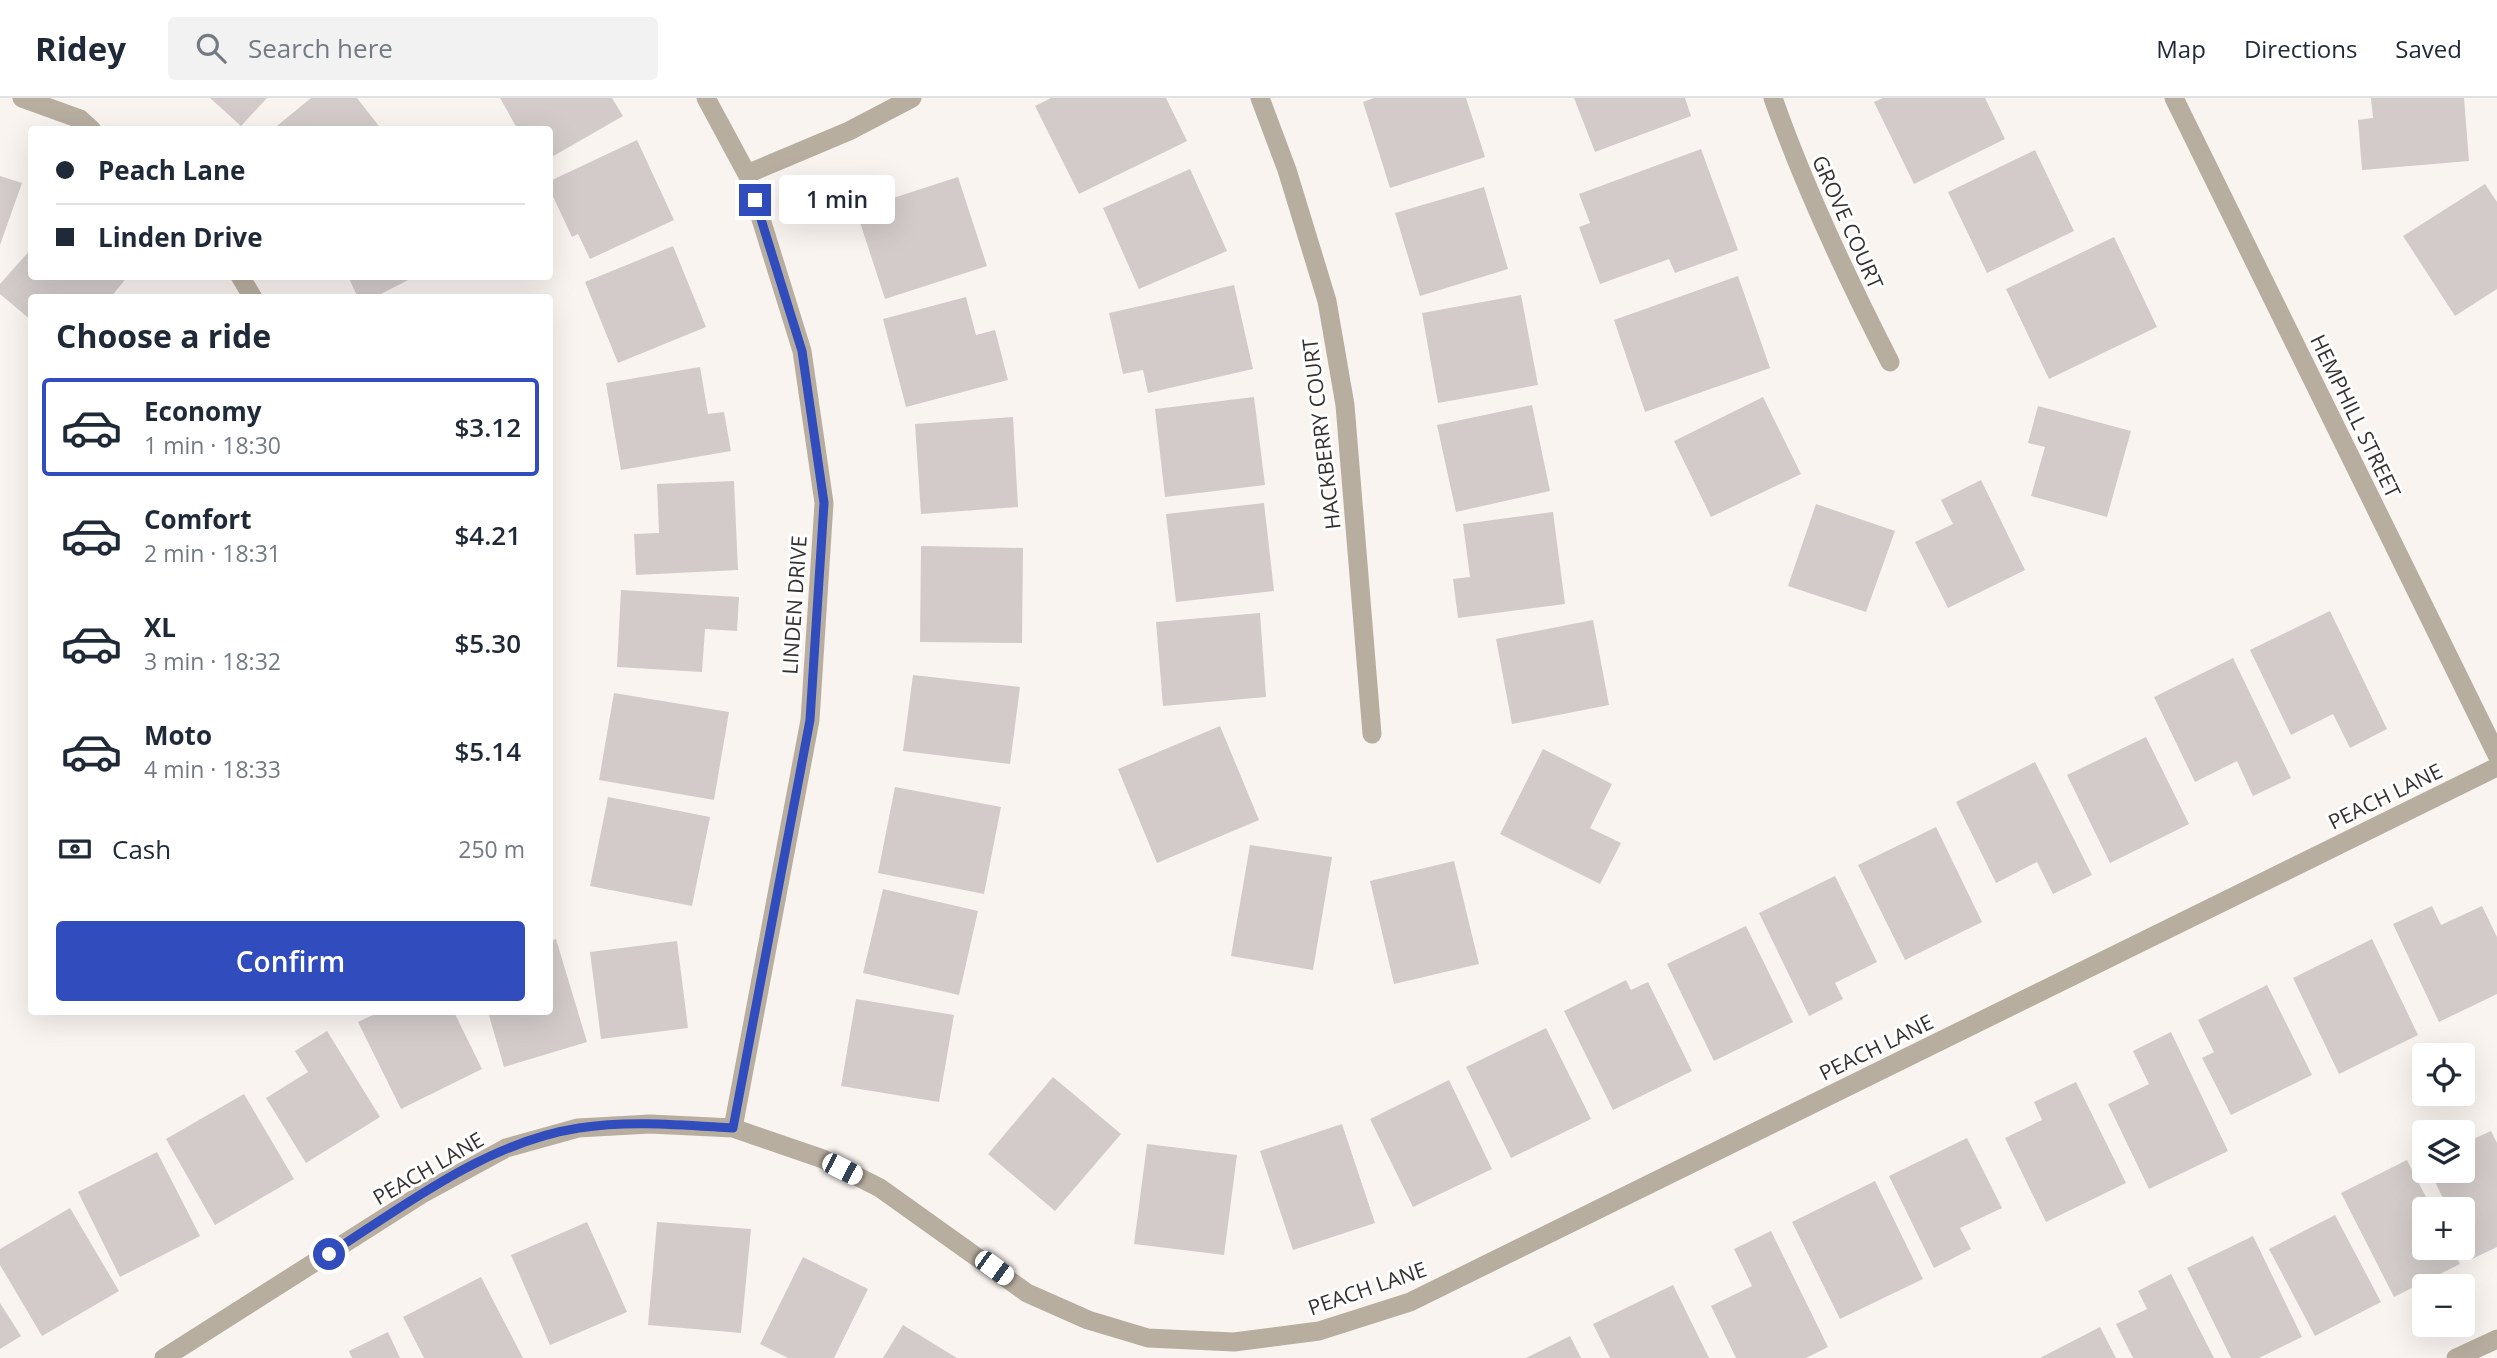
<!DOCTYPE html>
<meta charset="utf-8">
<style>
:root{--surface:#fff;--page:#f2f2f3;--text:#1f2937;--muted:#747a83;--line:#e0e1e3;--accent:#304cbd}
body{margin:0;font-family:"Open Sans",sans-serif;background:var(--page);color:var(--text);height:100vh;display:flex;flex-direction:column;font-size:26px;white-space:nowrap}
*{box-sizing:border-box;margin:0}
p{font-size:23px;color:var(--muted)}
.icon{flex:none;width:38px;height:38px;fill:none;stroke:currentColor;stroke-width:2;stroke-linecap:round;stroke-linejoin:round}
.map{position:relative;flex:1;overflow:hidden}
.side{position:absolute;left:28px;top:196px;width:525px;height:721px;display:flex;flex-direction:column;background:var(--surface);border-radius:7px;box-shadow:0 7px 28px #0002}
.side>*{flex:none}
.hud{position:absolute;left:28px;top:28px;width:525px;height:154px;border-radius:7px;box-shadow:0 7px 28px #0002;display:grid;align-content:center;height:154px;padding:0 28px;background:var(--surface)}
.buttons{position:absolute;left:2412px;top:945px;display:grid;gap:14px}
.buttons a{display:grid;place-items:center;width:63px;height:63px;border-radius:7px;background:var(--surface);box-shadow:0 7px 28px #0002;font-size:35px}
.end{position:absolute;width:32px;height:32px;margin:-16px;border:9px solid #304cbd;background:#fff;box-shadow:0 0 0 4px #fff}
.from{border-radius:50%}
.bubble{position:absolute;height:49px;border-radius:7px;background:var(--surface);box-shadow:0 7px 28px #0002;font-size:23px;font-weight:600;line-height:49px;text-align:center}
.car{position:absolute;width:21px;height:42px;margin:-21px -10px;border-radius:9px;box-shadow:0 0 5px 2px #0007;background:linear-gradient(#fff 24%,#345 0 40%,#fff 0 76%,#345 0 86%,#fff 0)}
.hud b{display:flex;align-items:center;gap:24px;height:66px;font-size:26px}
.hud b+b{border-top:2px solid var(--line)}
.hud i{width:18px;height:18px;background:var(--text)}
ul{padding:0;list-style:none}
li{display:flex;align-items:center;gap:21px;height:98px;margin:0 14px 10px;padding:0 14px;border:4px solid transparent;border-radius:7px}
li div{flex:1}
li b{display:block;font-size:26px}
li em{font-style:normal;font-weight:600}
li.active{border-color:var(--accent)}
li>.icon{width:63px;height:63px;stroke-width:1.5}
h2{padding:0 28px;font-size:32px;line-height:84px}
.pay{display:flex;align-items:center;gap:18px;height:77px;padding:0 28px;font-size:26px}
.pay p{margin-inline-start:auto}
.cta{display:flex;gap:14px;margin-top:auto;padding:14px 28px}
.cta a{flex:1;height:80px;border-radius:7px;background:var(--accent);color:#fff;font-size:28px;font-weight:600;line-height:80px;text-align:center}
header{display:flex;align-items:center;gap:42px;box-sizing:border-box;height:98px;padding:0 35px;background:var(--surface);border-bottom:2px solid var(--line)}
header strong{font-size:33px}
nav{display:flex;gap:38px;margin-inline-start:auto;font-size:24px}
.search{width:490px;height:63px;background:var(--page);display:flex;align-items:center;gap:18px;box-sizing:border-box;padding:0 24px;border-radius:7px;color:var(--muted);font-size:26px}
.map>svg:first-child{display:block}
.building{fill:#d2cbc9}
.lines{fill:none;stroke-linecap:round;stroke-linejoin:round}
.minor{stroke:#b8aea0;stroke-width:19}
.tertiary{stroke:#b8aea0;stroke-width:19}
.route{stroke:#304cbd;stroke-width:9}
.labels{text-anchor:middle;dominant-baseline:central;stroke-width:6;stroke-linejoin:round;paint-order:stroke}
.street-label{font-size:21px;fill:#343130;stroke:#fff}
</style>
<header>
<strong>Ridey</strong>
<div class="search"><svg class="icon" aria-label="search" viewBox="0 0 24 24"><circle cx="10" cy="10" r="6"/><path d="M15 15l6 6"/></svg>Search here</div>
<nav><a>Map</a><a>Directions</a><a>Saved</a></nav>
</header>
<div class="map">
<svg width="2497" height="1260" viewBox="0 0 2497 1260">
<rect width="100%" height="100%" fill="#faf4f1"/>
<!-- building -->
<path class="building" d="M210,0H267L241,28Z
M311,0H357L382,32H272Z
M500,0H612L623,18L550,60V32H518Z
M1051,0H1166L1187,43L1079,96L1035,8Z
M1374,0H1466L1485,59L1390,90L1363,4Z
M1574,0H1685L1691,18L1595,54Z
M1883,0H1985L2005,41L1914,86L1874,4Z
M2371,0H2464L2469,63L2362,72L2358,22L2373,20Z
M637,42L674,122L590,161L578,136L572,139L550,92V83Z
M1701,51L1738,152L1675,175L1669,161L1600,186L1579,129L1590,125L1579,96Z
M2035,52L2074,133L1987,175L1948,94Z
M1190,71L1227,153L1139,191L1103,110Z
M0,78L22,85L0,147Z
M958,79L987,168L885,201L856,112Z
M2485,86L2497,104V191L2455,218L2403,138Z
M1484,89L1508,171L1420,198L1395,115Z
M2114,139L2157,229L2049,281L2006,191Z
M673,148L706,229L618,265L585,184Z
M32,150V178H128L110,200H32V223L0,196V186Z
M348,178H416L373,200H358Z
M1738,178L1770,270L1645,314L1614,222Z
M1234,187L1253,271L1148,295L1143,272L1123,276L1109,215Z
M1521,197L1538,287L1438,305L1422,215Z
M966,199L976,237L995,232L1008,282L906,309L883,221Z
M700,269L708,316L724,314L731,353L621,372L606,285Z
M1254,299L1265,387L1165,399L1155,311Z
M1763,299L1801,376L1711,419L1674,343Z
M1532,307L1550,393L1456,414L1437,327Z
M2038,308L2131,333L2107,419L2031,398L2045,349L2028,345Z
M1013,319L1018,409L921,416L915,326Z
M1981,382L2025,472L1948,510L1915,444L1953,426L1941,402Z
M734,383L738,472L636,477L634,436L659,435L657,386Z
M1264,405L1274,493L1176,504L1166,416Z
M1816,406L1895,433L1866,514L1788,488Z
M1553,414L1565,506L1458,520L1453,481L1470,479L1463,426Z
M921,448L1023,450L1022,545L920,544Z
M621,492L739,499L737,533L705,531L702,574L617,569Z
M2330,513L2387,631L2350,650L2333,616L2291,637L2250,552Z
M1260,515L1266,599L1163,608L1156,524Z
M1593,522L1609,607L1512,626L1496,541Z
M2233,560L2291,680L2253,698L2237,663L2195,684L2154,599Z
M913,577L1020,589L1010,666L903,653Z
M614,595L729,614L714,702L599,682Z
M1220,628L1259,722L1157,765L1118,671Z
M2146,639L2189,726L2110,765L2067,677Z
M1543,651L1612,686L1590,730L1621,745L1600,786L1500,736Z
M2035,664L2092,777L2053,796L2037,764L1996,785L1956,704Z
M895,689L1001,709L984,796L878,775Z
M608,699L710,719L692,808L590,788Z
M1936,729L1982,824L1905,862L1858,767Z
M1250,747L1332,759L1313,872L1231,858Z
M1454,763L1479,866L1394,886L1370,783Z
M1835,778L1877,864L1835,885L1843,901L1809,918L1759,815Z
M883,791L978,813L959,897L863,875Z
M2432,808L2441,827L2482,808L2497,839V896L2439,924L2393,826Z
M1746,828L1793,924L1714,963L1667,866Z
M556,841L587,944L504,969L488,914H550V843Z
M2372,841L2418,937L2339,976L2293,880Z
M677,843L688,930L601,941L590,854Z
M1626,882L1631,892L1648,884L1692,973L1613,1012L1564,913Z
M2267,887L2312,977L2231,1017L2202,960L2214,954L2198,922Z
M856,901L954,917L939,1004L841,988Z
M379,914H454L482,971L401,1011L358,924Z
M1546,930L1591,1021L1511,1060L1466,969Z
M327,933L380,1019L306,1065L266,1000L308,974L295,953Z
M2171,934L2228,1053L2149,1091L2108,1006L2149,986L2133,953Z
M1053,979L1121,1036L1055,1113L988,1056Z
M1449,982L1492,1071L1413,1109L1370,1021Z
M2076,984L2126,1085L2046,1124L2005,1040L2042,1022L2034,1004Z
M244,996L294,1081L215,1127L166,1041Z
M1342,1026L1375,1125L1293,1152L1260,1053Z
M2491,1033L2497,1045V1149L2472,1161L2462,1142V1111H2448L2430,1073H2462V1046Z
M1967,1040L2002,1110L1960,1130L1971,1151L1934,1170L1889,1078Z
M1147,1046L1237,1057L1224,1157L1134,1146Z
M157,1054L200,1138L120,1179L78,1094Z
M2407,1062L2432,1111H2424V1150H2451L2460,1166L2394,1199L2341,1095Z
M1875,1083L1923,1181L1840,1221L1792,1124Z
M70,1110L119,1193L42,1238L0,1167V1151Z
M2335,1117L2381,1204L2315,1238L2269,1151Z
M587,1124L627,1214L550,1247L511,1157Z
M657,1124L751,1131L741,1235L648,1227Z
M1771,1133L1828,1249L1806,1260H1736L1711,1208L1752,1188L1734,1151Z
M2253,1138L2302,1239L2259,1260H2231L2187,1170Z
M803,1159L868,1191L834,1260H788L760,1246Z
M2171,1176L2214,1260H2133L2116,1226L2147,1211L2138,1193Z
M481,1179L523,1260H424L403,1219Z
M1673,1187L1709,1260H1610L1593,1226Z
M0,1205L21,1238L0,1251Z
M903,1227L957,1260H883Z
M2100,1229L2116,1260H2040Z
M388,1234L400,1260H352L349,1253Z
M1570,1238L1581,1260H1526Z"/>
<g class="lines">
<!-- minor -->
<path class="minor" d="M22,0L80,21L92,32
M706,0L747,76L802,253L824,405L810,622L733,1030
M1260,0L1287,72L1327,203L1345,307L1372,636
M1773,0C1805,91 1846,178 1890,264
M747,76L849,33L912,0
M240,178L253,200
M164,1260L422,1096L506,1050L578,1030L650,1026L733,1030L823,1061L880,1090L1027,1195L1088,1222L1148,1240L1234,1244L1319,1233L1410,1204L2497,669
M2456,1260L2497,1241"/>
<!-- tertiary -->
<path class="tertiary" d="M2174,0L2497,657"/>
</g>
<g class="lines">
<!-- route -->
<path class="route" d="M329,1156C405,1107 487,1044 579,1030C629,1022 682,1027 733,1030L810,622L824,405L802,253L755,102"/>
</g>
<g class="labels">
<!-- street labels -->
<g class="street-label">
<text transform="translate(1848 124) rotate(66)">GROVE COURT</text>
<text transform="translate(2356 318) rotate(64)">HEMPHILL STREET</text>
<text transform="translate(1321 336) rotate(-97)">HACKBERRY COURT</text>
<text transform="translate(794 507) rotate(-86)">LINDEN DRIVE</text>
<text transform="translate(2385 698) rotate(-26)">PEACH LANE</text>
<text transform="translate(1876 949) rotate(-26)">PEACH LANE</text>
<text transform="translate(428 1070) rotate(-30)">PEACH LANE</text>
<text transform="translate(1367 1190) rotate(-19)">PEACH LANE</text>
</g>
</g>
</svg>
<div class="buttons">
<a><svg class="icon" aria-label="locate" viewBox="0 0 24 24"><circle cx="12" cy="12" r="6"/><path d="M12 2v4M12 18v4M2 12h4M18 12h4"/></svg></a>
<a><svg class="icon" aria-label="layers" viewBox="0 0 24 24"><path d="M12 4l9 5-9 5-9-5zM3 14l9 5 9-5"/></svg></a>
<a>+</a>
<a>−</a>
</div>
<i class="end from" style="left:329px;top:1156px"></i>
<i class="end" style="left:755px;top:102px"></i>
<div class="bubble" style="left:779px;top:77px;width:116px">1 min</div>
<i class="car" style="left:842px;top:1071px;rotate:117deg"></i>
<i class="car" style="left:994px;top:1170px;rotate:126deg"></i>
<div class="hud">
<b><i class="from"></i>Peach Lane</b>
<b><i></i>Linden Drive</b>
</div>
<section class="side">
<h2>Choose a ride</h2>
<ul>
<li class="active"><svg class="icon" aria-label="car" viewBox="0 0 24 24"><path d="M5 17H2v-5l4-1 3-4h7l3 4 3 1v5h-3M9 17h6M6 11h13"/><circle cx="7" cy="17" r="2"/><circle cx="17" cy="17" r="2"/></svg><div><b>Economy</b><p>1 min · 18:30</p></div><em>$3.12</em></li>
<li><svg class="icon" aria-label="car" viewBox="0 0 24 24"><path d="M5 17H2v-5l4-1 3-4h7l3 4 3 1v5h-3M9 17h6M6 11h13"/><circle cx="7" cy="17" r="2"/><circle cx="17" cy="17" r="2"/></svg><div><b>Comfort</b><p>2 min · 18:31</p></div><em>$4.21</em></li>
<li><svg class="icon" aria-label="car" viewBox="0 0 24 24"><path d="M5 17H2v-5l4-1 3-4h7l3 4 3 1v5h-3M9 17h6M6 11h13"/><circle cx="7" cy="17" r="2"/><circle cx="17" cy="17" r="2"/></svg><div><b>XL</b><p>3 min · 18:32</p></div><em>$5.30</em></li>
<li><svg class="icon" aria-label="car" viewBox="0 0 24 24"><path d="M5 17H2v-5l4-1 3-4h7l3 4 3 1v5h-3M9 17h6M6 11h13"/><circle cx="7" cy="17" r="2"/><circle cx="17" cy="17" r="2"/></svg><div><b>Moto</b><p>4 min · 18:33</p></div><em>$5.14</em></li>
</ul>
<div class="pay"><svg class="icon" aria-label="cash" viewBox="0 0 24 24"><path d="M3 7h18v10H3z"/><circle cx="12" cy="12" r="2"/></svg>Cash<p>250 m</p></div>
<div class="cta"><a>Confirm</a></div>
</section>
</div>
